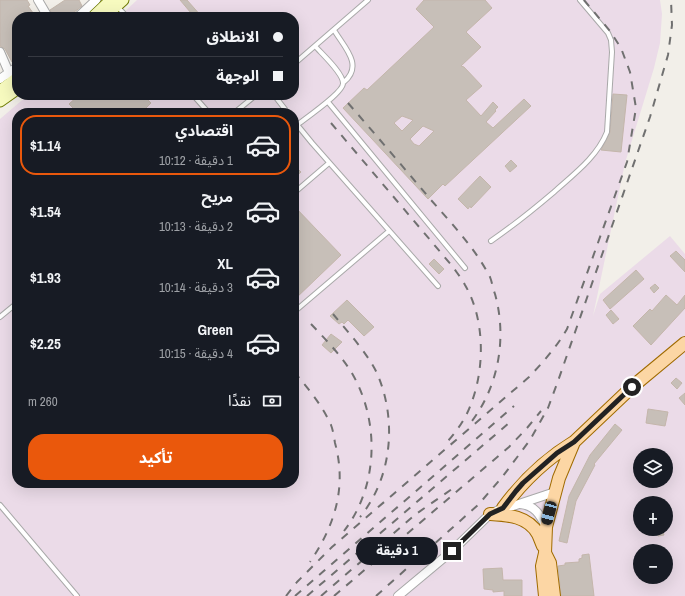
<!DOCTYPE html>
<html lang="ar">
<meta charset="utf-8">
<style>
:root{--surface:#171b24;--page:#20242c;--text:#f1f3f6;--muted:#9ea1a6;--line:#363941;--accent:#ea580c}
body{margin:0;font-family:"Archivo Narrow","Noto Sans Arabic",sans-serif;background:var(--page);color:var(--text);direction:rtl;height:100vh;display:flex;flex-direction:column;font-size:15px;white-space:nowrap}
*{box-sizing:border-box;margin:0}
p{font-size:13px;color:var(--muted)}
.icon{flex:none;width:22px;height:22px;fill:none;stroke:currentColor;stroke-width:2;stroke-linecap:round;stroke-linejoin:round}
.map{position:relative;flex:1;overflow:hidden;direction:ltr}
.sheet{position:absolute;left:12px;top:108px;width:287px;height:380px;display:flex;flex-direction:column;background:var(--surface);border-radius:16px;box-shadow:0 4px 16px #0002;direction:rtl}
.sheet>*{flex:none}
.banner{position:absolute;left:12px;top:12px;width:287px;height:88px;border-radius:16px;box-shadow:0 4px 16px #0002;direction:rtl;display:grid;align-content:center;height:88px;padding:0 16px;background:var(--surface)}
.fabs{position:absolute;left:633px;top:448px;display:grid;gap:8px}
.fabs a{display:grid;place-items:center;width:40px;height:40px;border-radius:50%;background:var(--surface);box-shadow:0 4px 16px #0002;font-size:20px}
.end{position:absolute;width:18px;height:18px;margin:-9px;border:5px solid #222;background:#fff;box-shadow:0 0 0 2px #fff}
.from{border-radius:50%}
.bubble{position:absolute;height:28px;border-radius:14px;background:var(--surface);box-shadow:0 4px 16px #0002;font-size:13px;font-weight:700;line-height:28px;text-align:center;direction:rtl}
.car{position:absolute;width:12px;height:24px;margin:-12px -6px;border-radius:5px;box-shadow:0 0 3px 1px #0007;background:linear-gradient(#222 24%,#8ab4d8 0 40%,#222 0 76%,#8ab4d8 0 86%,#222 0)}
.banner b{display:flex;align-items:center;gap:14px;height:38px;font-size:15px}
.banner b+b{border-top:1px solid var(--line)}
.banner i{width:10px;height:10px;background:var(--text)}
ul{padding:7px 0 0;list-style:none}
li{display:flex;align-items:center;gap:12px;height:60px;margin:0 8px 6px;padding:0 8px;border:2px solid transparent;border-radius:16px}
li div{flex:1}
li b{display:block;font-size:15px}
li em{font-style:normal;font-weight:700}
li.current{border-color:var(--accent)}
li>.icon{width:36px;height:36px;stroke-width:1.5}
.pay{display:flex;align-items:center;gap:10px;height:44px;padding:0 16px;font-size:15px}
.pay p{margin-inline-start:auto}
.primary-button{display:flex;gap:8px;margin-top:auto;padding:8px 16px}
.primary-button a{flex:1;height:46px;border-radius:16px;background:var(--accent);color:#fff;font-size:16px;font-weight:700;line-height:46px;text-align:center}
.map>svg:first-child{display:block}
.industrial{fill:#ebdbe8;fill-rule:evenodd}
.building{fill:#c7bfb8;stroke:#c4b6ab;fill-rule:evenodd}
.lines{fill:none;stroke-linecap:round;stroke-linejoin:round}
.service-casing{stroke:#a9a9a9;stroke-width:6}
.minor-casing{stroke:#a9a9a9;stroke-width:10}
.secondary-casing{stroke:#707d05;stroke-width:13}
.primary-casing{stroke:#a06b00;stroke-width:14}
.service{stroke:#fff;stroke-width:4}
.minor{stroke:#fff;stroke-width:8}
.secondary{stroke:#f7fabf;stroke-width:11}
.primary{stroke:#fcd6a4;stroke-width:12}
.rail{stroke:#707070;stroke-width:2;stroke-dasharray:8 8;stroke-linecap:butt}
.route{stroke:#222;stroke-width:5}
</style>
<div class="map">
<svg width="685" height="596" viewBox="0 0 685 596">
<rect width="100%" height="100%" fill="#f2efe9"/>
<!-- industrial -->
<path class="industrial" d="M137,0H660L662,14L660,43L654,68L625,163L593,316L600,294L670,236L685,254V596H0V119L28,95H294V17H119ZM17,113H294V483H17ZM640,455H666V481H640ZM640,503H666V529H640ZM640,551H666V577H640Z"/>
<!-- building -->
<path class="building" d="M0,0H27L30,5L28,6L36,17H17V58L12,62L5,49L0,46Z
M65,0H79L82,6L73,13L72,17H53L50,10Z
M180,0H187L202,17H187L191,13Z
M424,0H485L492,8L466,32L481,47L461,66L464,67L482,86L466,100L481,116L493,102L498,107L495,110L496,111L486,122L493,128L524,99L531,106L445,186L443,184L428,199L343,108L364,88L367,90L434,27L416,9ZM402,116L413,120L402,131L394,123ZM423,126L434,131L419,146L414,144L410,139Z
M613,94L627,95L621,152L601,150L610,132Z
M79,95H92L97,100L102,95H143L151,103L141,113H78L69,104Z
M511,160L517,166L510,172L505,166Z
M294,165L301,172L294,178Z
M480,176L491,187L471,208L470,206L468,209L458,199Z
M294,206L341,255L294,300Z
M676,251L685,260V272L670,256Z
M434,259L444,269L439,274L429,264Z
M636,270L644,279L610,309L603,300Z
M655,284L659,288L654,293L650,288Z
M666,295L677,305L685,295V308L651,345L633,326L650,309L652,311Z
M347,300L374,327L364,336L348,320L344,324L342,322L339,324L330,316Z
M611,310L619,319L613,324L606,315Z
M331,334L342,342L331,353L322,345Z
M676,378L682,383L677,389L671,383Z
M685,393V405L679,398Z
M648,409L668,412L665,426L646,423Z
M615,424L622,430L594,464L595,465L576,501L567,543L559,541L569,496L590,455Z
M657,529H662L664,535L658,536Z
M589,554L594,596H561L558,566L565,565V563L579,562V559L582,558V555Z
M502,568L503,580H522V596H504V591L493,592V590L484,589L483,569Z"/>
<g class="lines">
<!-- service casing -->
<g class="service-casing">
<path id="service" d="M117,6L127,17
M334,30C344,47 364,65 344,82
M294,64L368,0
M193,95L209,113
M274,95L288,113
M328,102L465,268
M234,113L256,95
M294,121L312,143L438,286
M297,125C306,118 344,92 343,83C343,73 322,54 315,46
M294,193L329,163
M491,241C513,226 534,209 554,192C574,174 597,157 607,132L612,52L611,40L608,33L580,0
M294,312L389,231
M0,317L17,303
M0,505L77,596"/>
</g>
<!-- minor casing -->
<g class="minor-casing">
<path id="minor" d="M38,0L48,17
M78,17L96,0
M0,52L13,82
M0,79L17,67
M520,504C534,505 540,514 546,527
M398,596L452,551L490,514L503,508L513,506L555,492"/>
</g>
<!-- secondary casing -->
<g class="secondary-casing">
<path id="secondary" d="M93,17L111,0
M104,17L123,0
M0,91L17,78
M0,101L17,89"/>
</g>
<!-- primary casing -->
<g class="primary-casing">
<path id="primary" d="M503,508C522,482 546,459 574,442
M490,514C508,515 528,516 538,534C540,538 541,542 543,546
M545,553L550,563L554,596
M545,596L542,566L545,553L546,527L559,478L574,442L632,387L685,343"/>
</g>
<!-- service -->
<use href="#service" class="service"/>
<!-- minor -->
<use href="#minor" class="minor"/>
<!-- secondary -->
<use href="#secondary" class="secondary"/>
<!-- primary -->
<use href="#primary" class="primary"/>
<!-- rail -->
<path class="rail" d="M348,103C376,135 404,168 431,200C452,224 475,248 490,277C492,282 493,289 495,294C507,337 499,385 472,421
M331,123L453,267C457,273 462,279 465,285C485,319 485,368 471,404C466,418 457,431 447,442
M333,314C348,332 371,357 379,378C397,424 391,479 360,517
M311,324C326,340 342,356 353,375C380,423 378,487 344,531
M294,372C308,388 322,405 331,425C333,430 334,437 335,443C347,487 335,525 310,562
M286,596L297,582L332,547L529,377C543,362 556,348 567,329L627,162L636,108L630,72L621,48L610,31L584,0
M295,596L514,406
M307,596L509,423
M321,596L416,514L452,489
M334,596L509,447L527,428L541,411
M376,596L479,504L503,476L530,440L548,408L558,381L650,117L668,55L672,25L671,0"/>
</g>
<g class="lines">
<!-- route -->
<path class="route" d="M452,551L490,514L503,508L516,491L523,483L557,453L574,442L632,387"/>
</g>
</svg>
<div class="fabs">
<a><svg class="icon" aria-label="layers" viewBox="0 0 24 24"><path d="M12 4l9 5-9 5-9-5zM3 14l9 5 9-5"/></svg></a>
<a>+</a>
<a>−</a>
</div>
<i class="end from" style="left:632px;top:387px"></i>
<i class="end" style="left:452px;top:551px"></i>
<div class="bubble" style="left:356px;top:537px;width:82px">1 دقيقة</div>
<i class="car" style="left:549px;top:513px;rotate:195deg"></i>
<div class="banner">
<b><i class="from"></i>الانطلاق</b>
<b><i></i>الوجهة</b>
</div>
<section class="sheet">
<ul>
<li class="current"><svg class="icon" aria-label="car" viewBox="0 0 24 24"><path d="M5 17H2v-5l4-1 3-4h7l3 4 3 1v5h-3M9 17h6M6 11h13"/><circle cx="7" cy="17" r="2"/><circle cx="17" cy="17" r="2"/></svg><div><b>اقتصادي</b><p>1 دقيقة · 10:12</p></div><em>$1.14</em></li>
<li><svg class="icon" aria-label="car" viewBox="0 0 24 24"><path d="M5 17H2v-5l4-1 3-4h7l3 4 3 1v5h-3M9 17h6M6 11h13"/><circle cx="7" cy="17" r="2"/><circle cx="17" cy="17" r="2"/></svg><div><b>مريح</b><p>2 دقيقة · 10:13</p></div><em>$1.54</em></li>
<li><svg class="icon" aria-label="car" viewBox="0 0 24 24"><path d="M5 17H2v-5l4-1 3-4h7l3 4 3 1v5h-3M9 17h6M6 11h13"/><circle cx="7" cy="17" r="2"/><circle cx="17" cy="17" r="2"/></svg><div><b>XL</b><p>3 دقيقة · 10:14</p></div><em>$1.93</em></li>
<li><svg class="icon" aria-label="car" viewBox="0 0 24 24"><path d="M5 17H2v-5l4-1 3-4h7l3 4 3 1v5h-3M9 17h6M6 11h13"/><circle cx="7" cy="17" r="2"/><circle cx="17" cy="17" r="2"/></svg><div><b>Green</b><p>4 دقيقة · 10:15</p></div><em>$2.25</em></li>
</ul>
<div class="pay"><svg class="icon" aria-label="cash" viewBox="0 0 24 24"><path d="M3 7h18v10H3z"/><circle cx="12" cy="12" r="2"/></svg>نقدًا<p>260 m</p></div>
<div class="primary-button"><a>تأكيد</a></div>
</section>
</div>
